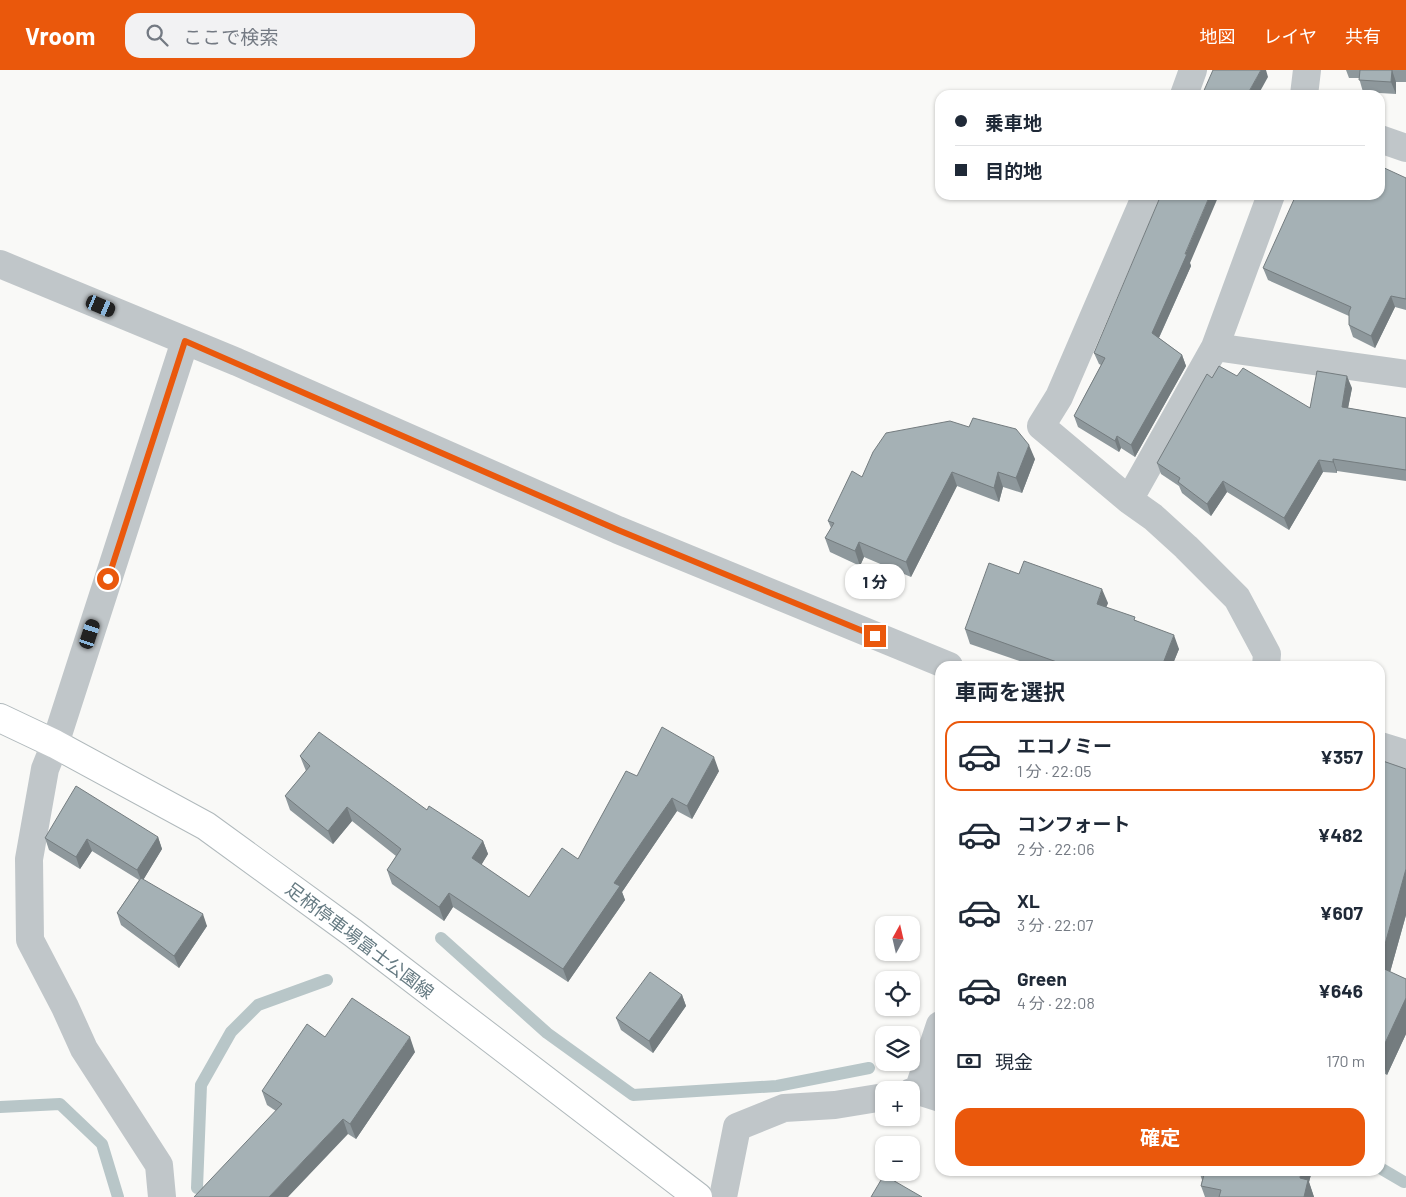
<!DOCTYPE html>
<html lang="ja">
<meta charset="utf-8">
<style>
:root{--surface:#fff;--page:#f2f2f3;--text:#1f2937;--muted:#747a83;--line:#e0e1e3;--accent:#ea580c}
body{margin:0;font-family:Barlow,"Noto Sans JP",sans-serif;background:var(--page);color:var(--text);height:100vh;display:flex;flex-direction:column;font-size:19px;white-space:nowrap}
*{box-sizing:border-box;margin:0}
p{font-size:16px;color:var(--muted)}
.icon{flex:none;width:28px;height:28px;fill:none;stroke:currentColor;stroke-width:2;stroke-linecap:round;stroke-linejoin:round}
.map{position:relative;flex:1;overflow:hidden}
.panel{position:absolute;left:935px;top:591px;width:450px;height:515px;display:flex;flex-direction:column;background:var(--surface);border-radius:15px;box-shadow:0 1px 4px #0004}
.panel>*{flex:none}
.hud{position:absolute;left:935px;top:20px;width:450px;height:110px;border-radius:15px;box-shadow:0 1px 4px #0004;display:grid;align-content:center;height:110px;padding:0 20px;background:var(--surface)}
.needle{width:32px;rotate:8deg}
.fabs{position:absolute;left:875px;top:846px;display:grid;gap:10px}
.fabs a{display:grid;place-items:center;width:45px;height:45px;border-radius:10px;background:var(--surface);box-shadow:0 1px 4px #0004;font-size:25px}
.end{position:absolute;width:22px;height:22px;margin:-11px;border:6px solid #ea580c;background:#fff;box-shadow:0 0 0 2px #fff}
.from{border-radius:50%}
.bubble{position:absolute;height:35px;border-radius:15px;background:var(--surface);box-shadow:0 1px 4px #0004;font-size:16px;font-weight:700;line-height:35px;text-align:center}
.car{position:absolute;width:15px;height:30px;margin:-15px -8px;border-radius:6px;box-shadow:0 0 4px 1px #0007;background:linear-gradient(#222 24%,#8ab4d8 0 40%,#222 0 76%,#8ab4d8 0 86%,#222 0)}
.hud b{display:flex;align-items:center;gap:18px;height:48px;font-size:19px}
.hud b+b{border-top:1px solid var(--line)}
.hud i{width:12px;height:12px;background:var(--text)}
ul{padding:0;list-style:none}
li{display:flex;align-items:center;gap:15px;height:70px;margin:0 10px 8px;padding:0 10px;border:2px solid transparent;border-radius:15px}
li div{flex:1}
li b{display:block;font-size:19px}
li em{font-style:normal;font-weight:700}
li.selected{border-color:var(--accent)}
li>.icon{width:45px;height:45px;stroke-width:1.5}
h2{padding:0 20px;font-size:22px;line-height:60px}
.pay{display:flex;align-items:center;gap:12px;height:55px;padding:0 20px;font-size:19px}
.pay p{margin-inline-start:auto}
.button{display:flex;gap:10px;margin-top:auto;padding:10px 20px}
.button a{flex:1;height:58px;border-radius:15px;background:var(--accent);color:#fff;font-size:20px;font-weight:700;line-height:58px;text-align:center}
header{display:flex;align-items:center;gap:30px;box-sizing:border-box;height:70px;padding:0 25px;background:var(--accent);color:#fff}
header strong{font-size:24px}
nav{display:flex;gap:28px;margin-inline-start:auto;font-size:18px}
.search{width:350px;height:45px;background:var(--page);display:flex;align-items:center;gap:12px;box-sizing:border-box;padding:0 18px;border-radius:15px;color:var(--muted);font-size:19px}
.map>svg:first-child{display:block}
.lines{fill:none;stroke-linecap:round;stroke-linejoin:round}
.stream{stroke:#b8c6c8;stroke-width:12}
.secondary-casing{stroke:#b0b9bc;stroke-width:30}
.minor{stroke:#c0c6c9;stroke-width:28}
.secondary{stroke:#fff;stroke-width:28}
.wall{fill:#8e989c}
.shaded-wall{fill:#747c7f}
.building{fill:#a5b1b5;stroke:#747c7f}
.route{stroke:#ea580c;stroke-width:6}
.labels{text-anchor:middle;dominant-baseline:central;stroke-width:5;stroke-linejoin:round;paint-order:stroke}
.street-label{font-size:18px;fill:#657a82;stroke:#fff}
</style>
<header>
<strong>Vroom</strong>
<div class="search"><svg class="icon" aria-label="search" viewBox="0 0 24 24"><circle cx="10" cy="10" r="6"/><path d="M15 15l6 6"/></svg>ここで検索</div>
<nav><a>地図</a><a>レイヤ</a><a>共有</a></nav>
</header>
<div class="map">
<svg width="1406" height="1127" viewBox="0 0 1406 1127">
<rect width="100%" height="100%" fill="#f9f9f7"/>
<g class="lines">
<!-- stream -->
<path class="stream" d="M441,868L547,963L633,1025L777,1016L869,998
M0,1037L60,1034L102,1074L118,1127
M1380,1098L1404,1112
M197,1118L201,1015L231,962L258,935L327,910"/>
<!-- secondary casing -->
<g class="secondary-casing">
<path id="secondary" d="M0,648L55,674L206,756L353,863L698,1127"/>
</g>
<!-- minor -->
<path class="minor" d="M1184,25L1193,0
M1304,25L1307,0
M1380,69L1406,78
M1146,125L1059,327L1041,356L1129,430L1153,447L1186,477L1237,528L1267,584L1266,596
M0,194L237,292L618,460L949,596
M1215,277L1406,304
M1129,430L1215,277L1271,125
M1380,676L1406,684
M918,1021L940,955
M911,1022L918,1021L940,1028
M162,1127L159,1095L84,979L65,937L30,870L29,789L45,699L55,674L185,271
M723,1127L737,1057L784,1038L835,1035L884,1027"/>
<!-- secondary -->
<use href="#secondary" class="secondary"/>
</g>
<!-- wall -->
<path class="wall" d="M1346,0H1406V12H1396V24L1363,22L1359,8H1349Z
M1406,108V240L1395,237L1375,278L1353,267L1349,255V246L1268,210L1263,198Z
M1190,193L1191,196L1159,268L1182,285L1186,296L1135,387L1121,378L1119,382L1078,357L1074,346L1101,295L1099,294L1094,283Z
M1237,306L1310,338L1352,318L1348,338L1406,348V411L1337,401V403L1323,402L1289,460L1227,422L1211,446L1182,423L1179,416L1161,404L1157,393L1212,308Z
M969,357L1035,389L1022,423L1003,417L999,432L957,416L911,507L864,487L860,496L830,482L825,468L831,458L828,451L862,407Z
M1019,504L1108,533L1106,537L1137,551L1179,579L1172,596H1034L970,574L965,559Z
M300,686L427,740L483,771L488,784L481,795L529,827L578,789L637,706L719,701L692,749L677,741L622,822L625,830L568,912L453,837L444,851L392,814L387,800L396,786L352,751L333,774L290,740L285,726L306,701Z
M1380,690L1406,699V845L1390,902L1406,909V964L1387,1005L1380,1001Z
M158,767L162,779L143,810L207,856L179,898L121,855L117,843L139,810L92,781L80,799L49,780L45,768Z
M682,925L686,936L653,983L621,960L616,948Z
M325,967L415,982L356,1069L348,1064L276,1041L267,1035L262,1021Z
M1199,1101H1312L1309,1112L1314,1127H1205L1201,1116L1202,1110Z"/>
<!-- shaded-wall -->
<path class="shaded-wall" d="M1261,0H1266L1268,7L1258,25H1247Z
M1392,0L1396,12V24L1391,12Z
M1210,125H1219L1190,193L1191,196L1156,274L1152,263Z
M1391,226L1395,237L1375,278L1371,266Z
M1182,285L1186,296L1135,387L1131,375Z
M1347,306L1352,318L1346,348L1342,337Z
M1117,366L1121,378L1119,382L1115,371Z
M1029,375L1035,389L1022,423L1016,408Z
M1333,389L1337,401V403L1333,392Z
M1319,390L1323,402L1289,460L1284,448Z
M952,402L957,416L911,507L906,492Z
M998,402L1003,417L999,432L994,418Z
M1223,411L1227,422L1211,446L1207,434Z
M859,472L864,487L860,496L855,481Z
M1102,519L1108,533L1102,548L1097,534Z
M1174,565L1179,579L1172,596H1162Z
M714,687L719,701L692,749L687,736Z
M672,728L677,741L622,822L625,830L568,912L563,899L614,813Z
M347,737L352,751L333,774L328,761Z
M158,767L162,779L142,812L137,800Z
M87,769L92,781L80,799L76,787Z
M483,771L488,784L477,802L472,788Z
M1406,799V845L1386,917L1380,900V892Z
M449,823L453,837L444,851L439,837Z
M203,844L207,856L179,898L174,886Z
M682,925L686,936L653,983L649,971Z
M1406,928V964L1387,1005L1380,984Z
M410,967L415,982L356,1069L350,1054Z
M343,1049L348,1064L288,1127H269Z
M1301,1101H1312L1309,1112L1314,1127H1304L1300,1108Z"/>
<!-- building -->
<path class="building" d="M1213,0H1261L1247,25H1202Z
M1360,0H1392L1391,12L1359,10Z
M1380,96L1406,108V229L1391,226L1371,266L1349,255V242L1351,237L1263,198L1296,125H1380Z
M1161,125H1210L1185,184H1187L1152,263L1182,285L1131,375L1117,366L1115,371L1074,346L1105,288L1094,283Z
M1219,296L1237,306L1243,298L1310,338L1317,301L1347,306L1342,337L1406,348V400L1333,389V392L1319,390L1284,448L1223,411L1207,434L1178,412L1180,408L1157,393L1207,304L1212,308Z
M973,348L1016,359L1029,375L1016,408L998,402L994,418L952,402L906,492L859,472L855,481L825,468L834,453L828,451L852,401L862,407L873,382L886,363L950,351L969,357Z
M1024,491L1102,519L1097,534L1135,547L1134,550L1174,565L1162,596H1080L1075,594L1074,596H1068L965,559L989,493L1019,504Z
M662,657L714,687L687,736L672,728L614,813L620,816L563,899L449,823L439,837L387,800L401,779L347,737L328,761L285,726L310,696L300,686L319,662L427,740L429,736L483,771L472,788L529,827L562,778L578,789L626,701L637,706Z
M1380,690L1406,699V799L1380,892Z
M76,716L158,767L137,800L87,769L76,787L45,768Z
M141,808L203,844L174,886L117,843Z
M1380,897L1406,909V928L1380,984Z
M650,902L682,925L649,971L616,948Z
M352,928L410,967L350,1054L343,1049L269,1127H194L282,1034L262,1021L307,954L325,967Z
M1205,1101H1301L1300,1108L1308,1110L1304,1127H1219L1221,1120L1201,1116Z
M884,1105L922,1127H871Z"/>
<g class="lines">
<!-- route -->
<path class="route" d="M108,509L185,271L618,460L875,566"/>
</g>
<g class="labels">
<!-- street labels -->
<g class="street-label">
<text transform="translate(360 870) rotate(37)">足柄停車場富士公園線</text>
</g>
</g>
</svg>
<div class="fabs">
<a><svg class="needle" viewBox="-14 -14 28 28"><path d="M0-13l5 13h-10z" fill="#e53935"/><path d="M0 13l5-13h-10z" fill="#747a83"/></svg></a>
<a><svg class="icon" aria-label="locate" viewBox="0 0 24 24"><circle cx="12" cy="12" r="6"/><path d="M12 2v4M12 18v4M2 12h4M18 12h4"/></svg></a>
<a><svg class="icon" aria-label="layers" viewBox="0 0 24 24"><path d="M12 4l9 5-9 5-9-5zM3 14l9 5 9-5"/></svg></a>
<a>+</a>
<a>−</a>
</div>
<i class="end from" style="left:108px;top:509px"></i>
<i class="end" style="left:875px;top:566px"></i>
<div class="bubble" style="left:845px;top:494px;width:60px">1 分</div>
<i class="car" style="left:101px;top:236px;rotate:113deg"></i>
<i class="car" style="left:90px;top:564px;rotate:18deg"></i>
<div class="hud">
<b><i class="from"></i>乗車地</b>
<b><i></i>目的地</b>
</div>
<section class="panel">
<h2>車両を選択</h2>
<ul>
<li class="selected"><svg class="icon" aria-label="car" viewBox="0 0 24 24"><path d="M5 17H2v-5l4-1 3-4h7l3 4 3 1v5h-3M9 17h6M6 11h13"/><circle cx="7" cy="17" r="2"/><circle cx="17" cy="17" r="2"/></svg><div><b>エコノミー</b><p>1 分 · 22:05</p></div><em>¥357</em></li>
<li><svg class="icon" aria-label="car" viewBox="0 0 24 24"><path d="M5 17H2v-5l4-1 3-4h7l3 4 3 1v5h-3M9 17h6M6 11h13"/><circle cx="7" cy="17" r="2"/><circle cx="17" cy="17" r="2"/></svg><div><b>コンフォート</b><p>2 分 · 22:06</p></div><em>¥482</em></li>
<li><svg class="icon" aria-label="car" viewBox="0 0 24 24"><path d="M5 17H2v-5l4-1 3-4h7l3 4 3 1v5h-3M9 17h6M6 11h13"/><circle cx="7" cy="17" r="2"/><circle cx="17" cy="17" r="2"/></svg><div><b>XL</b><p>3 分 · 22:07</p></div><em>¥607</em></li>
<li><svg class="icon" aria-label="car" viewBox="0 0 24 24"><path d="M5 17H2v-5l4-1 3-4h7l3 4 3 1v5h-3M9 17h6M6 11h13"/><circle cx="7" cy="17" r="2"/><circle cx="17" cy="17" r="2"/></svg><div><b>Green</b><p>4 分 · 22:08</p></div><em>¥646</em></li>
</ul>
<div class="pay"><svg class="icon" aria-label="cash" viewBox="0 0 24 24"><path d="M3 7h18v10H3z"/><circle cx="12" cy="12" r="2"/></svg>現金<p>170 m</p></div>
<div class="button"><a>確定</a></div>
</section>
</div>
